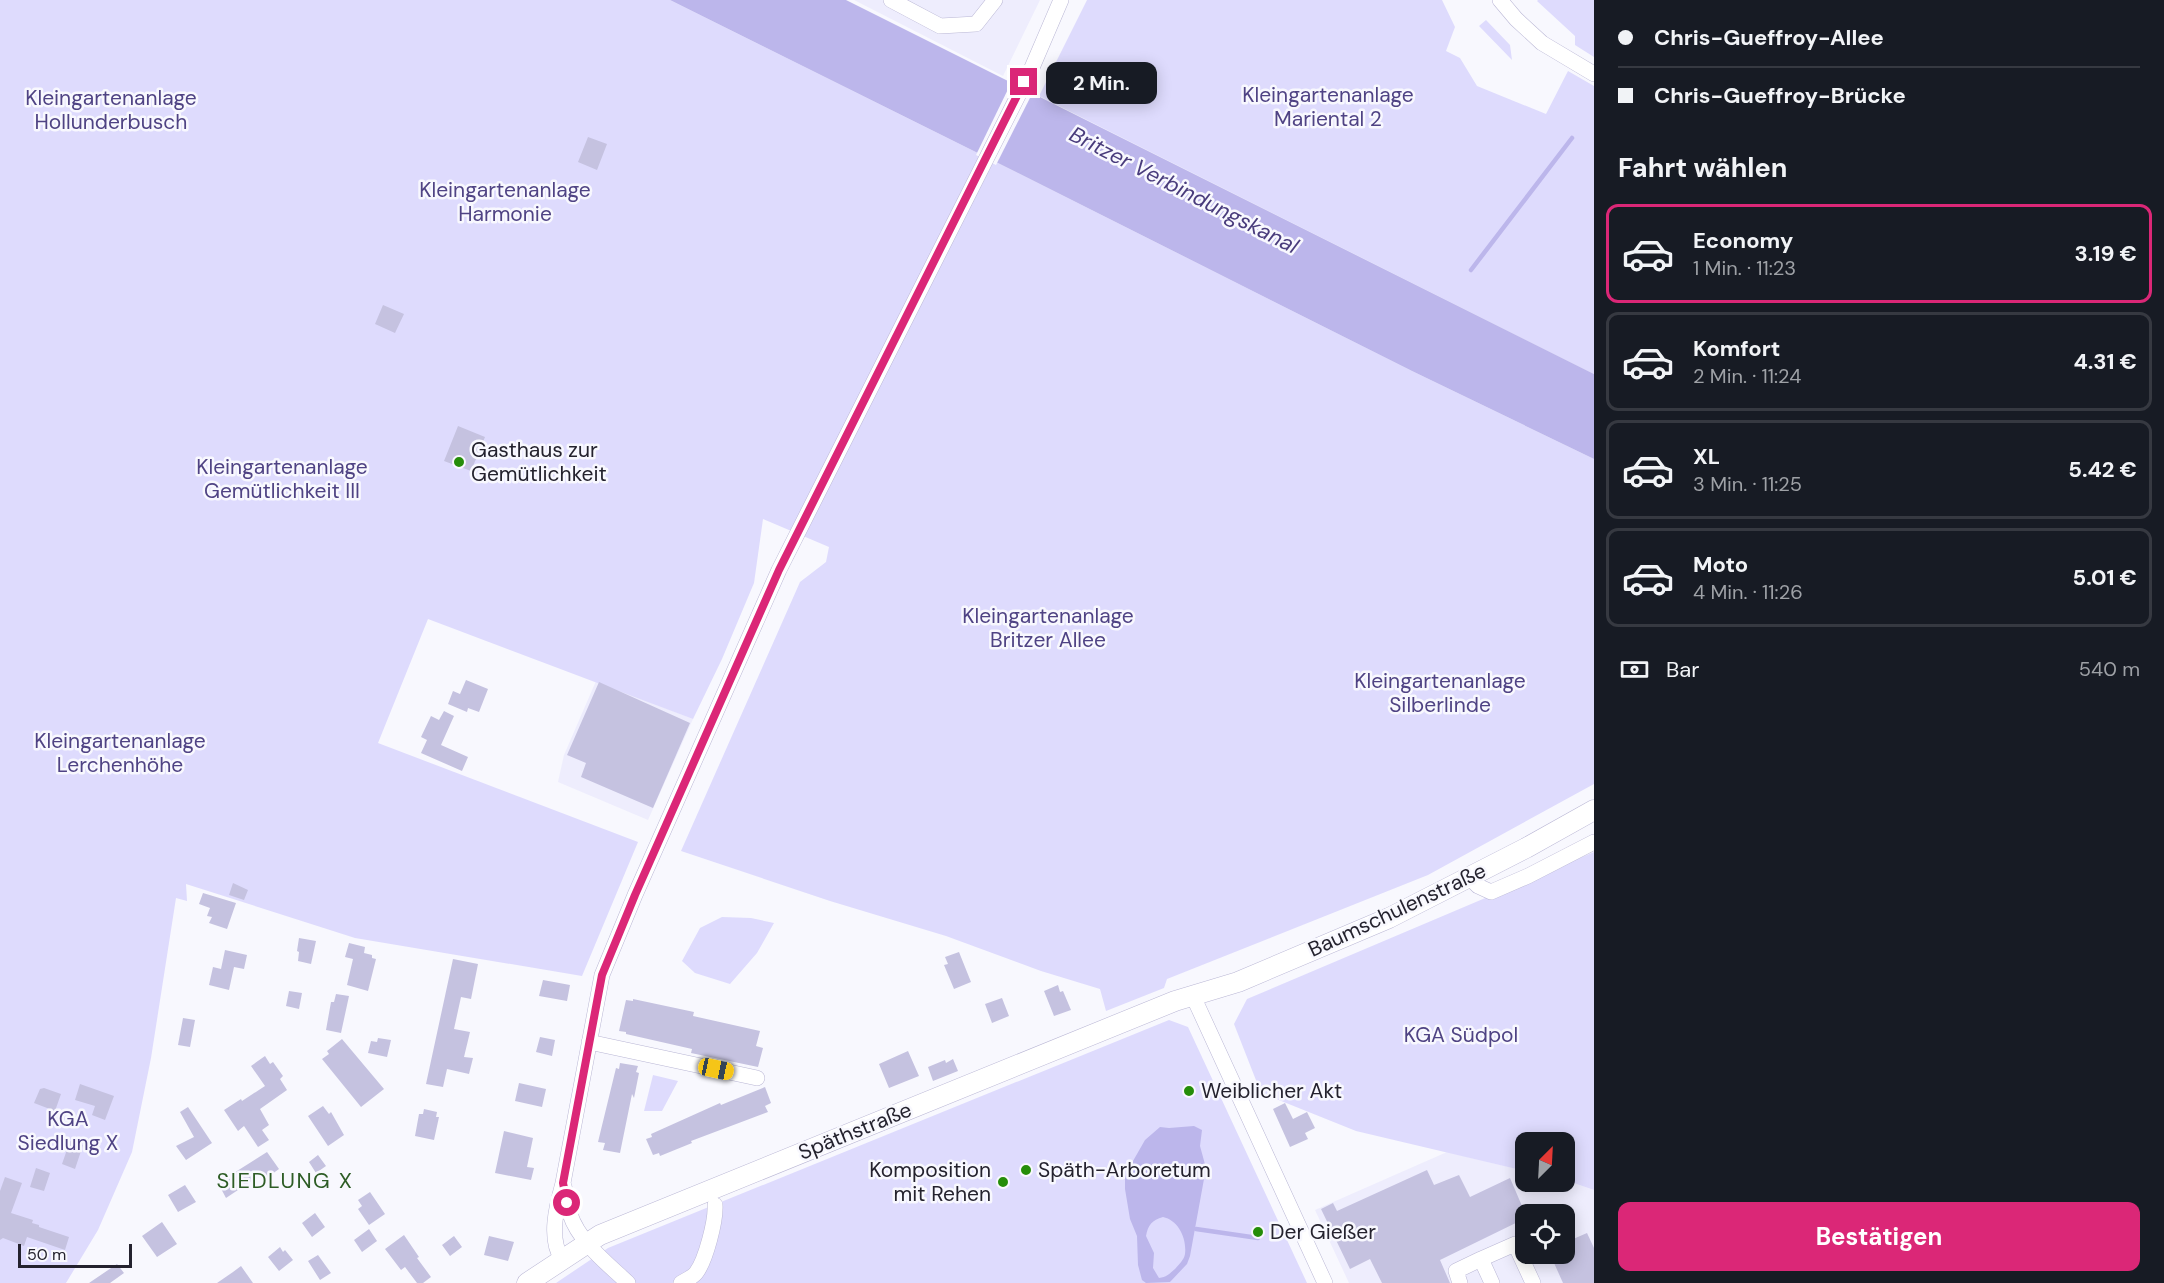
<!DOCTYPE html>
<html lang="de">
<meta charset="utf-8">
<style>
:root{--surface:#171b24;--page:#20242c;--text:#f1f3f6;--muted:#9ea1a6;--line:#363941;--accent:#db2777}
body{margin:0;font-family:"DM Sans",sans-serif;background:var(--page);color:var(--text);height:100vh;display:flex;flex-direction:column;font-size:22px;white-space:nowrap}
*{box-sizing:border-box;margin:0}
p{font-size:20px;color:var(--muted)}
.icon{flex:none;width:33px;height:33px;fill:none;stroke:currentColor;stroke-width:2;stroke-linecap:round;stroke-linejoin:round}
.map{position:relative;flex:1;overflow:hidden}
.panel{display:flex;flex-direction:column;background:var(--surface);width:570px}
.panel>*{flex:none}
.hud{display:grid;align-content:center;height:132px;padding:0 24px;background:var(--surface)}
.needle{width:39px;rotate:24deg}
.buttons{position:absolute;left:1515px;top:1132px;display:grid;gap:12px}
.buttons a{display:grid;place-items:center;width:60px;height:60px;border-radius:12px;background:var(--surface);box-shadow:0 3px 15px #0003;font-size:30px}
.scale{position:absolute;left:18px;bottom:15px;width:114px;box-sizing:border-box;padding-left:6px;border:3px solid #24222e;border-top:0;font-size:16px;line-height:21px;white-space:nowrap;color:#24222e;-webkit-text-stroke:4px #f8f8fe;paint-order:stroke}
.end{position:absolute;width:27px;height:27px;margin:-14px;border:8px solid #db2777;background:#fff;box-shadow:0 0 0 3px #fff}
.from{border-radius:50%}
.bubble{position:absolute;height:42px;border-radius:12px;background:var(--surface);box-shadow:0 3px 15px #0003;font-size:20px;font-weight:700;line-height:42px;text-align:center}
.car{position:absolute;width:18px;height:36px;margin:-18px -9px;border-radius:8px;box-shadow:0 0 4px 2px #0007;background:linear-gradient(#f5c518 24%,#345 0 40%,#f5c518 0 76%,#345 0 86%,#f5c518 0)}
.hud b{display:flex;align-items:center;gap:21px;height:57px;font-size:22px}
.hud b+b{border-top:2px solid var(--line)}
.hud i{width:15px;height:15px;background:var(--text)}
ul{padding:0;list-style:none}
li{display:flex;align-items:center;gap:18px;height:99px;margin:0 12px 9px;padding:0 12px;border:3px solid var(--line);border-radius:12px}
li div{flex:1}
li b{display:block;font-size:22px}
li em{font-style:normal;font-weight:700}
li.on{border-color:var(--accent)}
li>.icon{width:54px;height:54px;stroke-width:1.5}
h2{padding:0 24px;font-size:27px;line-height:72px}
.pay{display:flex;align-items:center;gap:15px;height:66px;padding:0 24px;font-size:22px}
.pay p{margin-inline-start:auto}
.button{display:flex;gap:12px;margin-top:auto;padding:12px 24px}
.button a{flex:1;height:69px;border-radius:12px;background:var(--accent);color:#fff;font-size:24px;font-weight:700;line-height:69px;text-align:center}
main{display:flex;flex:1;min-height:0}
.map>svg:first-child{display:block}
.built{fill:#eeedfd;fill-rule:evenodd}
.green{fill:#dedbfd}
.water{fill:#bcb6eb;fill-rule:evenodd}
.pier{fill:#f8f8fe}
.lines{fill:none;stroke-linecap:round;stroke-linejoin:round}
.stream{stroke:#bcb6eb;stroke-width:4.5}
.building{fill:#c5c2e0}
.minor-casing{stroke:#bab7d5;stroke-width:16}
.major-casing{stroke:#bab7d5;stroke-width:21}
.minor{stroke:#fff;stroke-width:15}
.major{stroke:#fff;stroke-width:20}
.route{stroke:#db2777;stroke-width:8}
.poi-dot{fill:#258d09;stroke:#f8f8fe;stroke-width:2}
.labels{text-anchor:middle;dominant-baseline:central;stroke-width:5;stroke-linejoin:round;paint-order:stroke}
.park-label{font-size:21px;fill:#4f4384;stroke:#f8f8fe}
.poi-label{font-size:21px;fill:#24222e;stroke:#f8f8fe;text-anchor:start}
.street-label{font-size:21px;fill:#24222e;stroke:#f8f8fe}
.water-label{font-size:22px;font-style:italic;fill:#493c7c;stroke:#f8f8fe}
.neighbourhood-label{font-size:22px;letter-spacing:1.5px;fill:#2e5d26;stroke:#f8f8fe}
</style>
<main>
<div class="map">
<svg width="1594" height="1283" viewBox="0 0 1594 1283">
<rect width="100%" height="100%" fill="#f8f8fe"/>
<!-- built -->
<path class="built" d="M854,0H1040L1003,76Z
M596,681L693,719L648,820L558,782L564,755Z
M1447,1152L1525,1171L1526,1182H1564L1565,1180L1594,1190V1283H1349L1315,1210ZM1526,1215H1564V1254H1526Z"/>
<!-- green -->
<path class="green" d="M0,0H670L1030,179L1412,371L1594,459V784L1428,875L1167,979L1164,988L1106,1011L1100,989L1041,971L946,936L830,901L681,851L800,582L826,562L829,547L763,519L754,583L722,659L693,719L428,619L378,743L638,842L582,976L355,938L186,884L187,901L176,898L151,1058L132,1152L98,1230L66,1283H0Z
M1087,0H1442L1455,27L1446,51L1460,58L1477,86L1546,114L1568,71L1594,86V374L1039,96Z
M1538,0H1594V57L1575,45V36L1537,1Z
M1486,20L1510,45L1512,60L1479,26Z
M1594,852V1190L1565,1180L1564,1143H1526L1525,1171L1356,1131L1261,1093L1234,1024L1247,999Z
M722,917L751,918L774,923L757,953L730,984L695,973L682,961L700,928Z
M1169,1020L1188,1027L1307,1283H556L608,1248Z
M653,1075L678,1081L662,1111H644Z"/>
<!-- water -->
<path class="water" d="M670,0H846L1594,374V459L1412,371L1030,179Z
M1194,1126L1202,1130L1200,1146L1206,1168L1190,1256L1187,1264L1170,1282L1146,1283L1142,1280L1138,1265L1137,1236L1130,1219L1125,1189V1177L1129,1168L1145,1140L1160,1127L1169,1128ZM1163,1217C1178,1220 1187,1238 1185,1254C1184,1260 1179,1264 1175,1269C1169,1274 1167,1277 1159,1278L1153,1268L1154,1253L1146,1236C1148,1225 1152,1220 1163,1217Z"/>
<!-- pier -->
<path class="pier" d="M1013,79L1034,90L996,165L976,155Z"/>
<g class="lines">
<!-- stream -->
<path class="stream" d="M1471,270L1572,138
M1196,1229L1258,1238"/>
</g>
<!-- building -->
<path class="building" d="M588,137L607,144L597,170L578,162Z
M383,305L404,314L395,333L375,324Z
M458,426L485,437L471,471L444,461Z
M466,680L488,689L479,712L468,708L467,712L448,704L453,691L460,694Z
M599,682L690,723L653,808L581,777L586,763L567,755Z
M444,711L454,716L441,745L468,757L462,771L421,753L427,740L421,737L431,716L439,720Z
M233,883L248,890L244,900L229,895Z
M203,893L236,903L227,929L209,923L212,917L207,916L210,908L199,904Z
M299,938L316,941L311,964L298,961L299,952L297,951Z
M349,943L365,947L364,953L372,955V958L376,959L368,991L347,985L353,959L345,957Z
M225,950L247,955L244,969L234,967L229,990L209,985L213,967L221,969Z
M959,952L971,982L954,989L944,965L948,964L945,957Z
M453,959L478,964L471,999L461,997L454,1029L470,1032L464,1057L473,1058L469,1074L447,1069L443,1087L426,1084Z
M543,980L570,985L567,1001L539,996Z
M1058,985L1060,992L1063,991L1071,1010L1054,1016L1044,991Z
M289,991L302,993L299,1009L286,1006Z
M336,994L349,996L341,1033L326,1030L331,1002H334Z
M1002,998L1009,1016L992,1023L985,1004Z
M633,999L694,1012L693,1016L760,1031L756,1046L763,1048L758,1067L691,1053L692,1049L626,1034V1032L619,1031L626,1000L633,1001Z
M183,1018L195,1020L190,1047L178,1045Z
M540,1037L555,1040L552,1056L536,1052Z
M378,1038L391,1040L387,1057L368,1053L371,1041L377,1042Z
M342,1039L384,1089L361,1107L322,1059L329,1054L327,1051Z
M908,1051L919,1076L889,1088L879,1064Z
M265,1056L270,1064L273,1062L283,1076L280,1079L287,1090L260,1109L269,1125L262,1130L269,1140L258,1147L244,1126L238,1131L224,1110L241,1099L242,1101L265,1086L251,1066Z
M953,1059L958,1071L933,1081L928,1067L945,1060L946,1063Z
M620,1063L638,1066L636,1072L639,1073L634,1098L632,1094L620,1153L603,1150L605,1143L598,1142L616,1068L619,1069Z
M519,1083L546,1089L542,1107L515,1101Z
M80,1084L114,1096L105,1120L92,1115L95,1106L75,1100Z
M765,1087L771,1103L765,1106L768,1112L691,1141L692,1143L660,1156L659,1153L653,1155L646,1139L652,1137L651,1134L720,1103L721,1105Z
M44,1088L61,1094L55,1111L34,1103L40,1089Z
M1285,1103L1293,1119L1307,1112L1315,1128L1305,1133L1308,1139L1290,1147L1273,1109Z
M323,1106L329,1114L331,1112L344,1135L328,1146L308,1116Z
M188,1107L212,1143L186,1160L176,1146L194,1137L180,1112Z
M424,1109L437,1112L436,1117H439L434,1140L415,1136L419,1114H423Z
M504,1131L533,1138L527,1167L534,1168L531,1180L495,1173Z
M70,1141L83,1145L75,1169L62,1164Z
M267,1152L279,1169L265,1179L262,1174L226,1198L218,1183Z
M318,1155L326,1166L316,1173L309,1162Z
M36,1168L50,1173L44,1191L30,1187Z
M1427,1170L1434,1185L1459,1175L1470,1197L1510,1178L1522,1206L1524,1205L1529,1215H1526V1218L1440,1260L1450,1283H1382L1370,1259L1350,1269L1321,1209L1333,1203L1337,1211Z
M5,1177L22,1183L11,1213L33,1220L32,1223L39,1225V1227L69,1237L65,1250L27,1237L24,1246L3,1238L0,1240V1191Z
M185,1185L196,1202L178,1212L168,1195Z
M370,1192L385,1214L369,1225L358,1209L362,1206L358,1200Z
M315,1213L325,1227L312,1237L302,1223Z
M162,1222L177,1244L157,1257L142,1236Z
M369,1229L377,1241L362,1252L354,1240Z
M1587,1233L1594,1248V1283H1563L1550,1254H1564V1243Z
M404,1235L419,1257L417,1258L431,1277L423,1283H417L405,1267L401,1270L385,1249Z
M454,1236L462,1247L450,1256L442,1245Z
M489,1236L514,1242L508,1261L484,1255Z
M280,1247L283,1252L285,1250L293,1260L279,1271L268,1257Z
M318,1255L331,1273L320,1280L308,1261Z
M117,1264L124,1273L110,1283H89Z
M241,1266L253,1283H217L233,1272Z"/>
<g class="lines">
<!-- minor casing -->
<g class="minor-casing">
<path id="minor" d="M891,0L940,26L976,24L995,0
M1500,0L1516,19L1542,43L1594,74
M1469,877L1478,886L1491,892L1528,876L1594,842
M1193,996L1325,1283
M589,1042L757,1078
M564,1186C566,1195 567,1205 570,1214C579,1242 608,1264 628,1283
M562,1259C548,1238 557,1205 563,1183L602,975L635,895L779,570L1031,70L1061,0
M681,1283C686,1280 693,1277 696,1273C706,1260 716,1220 715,1205
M1460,1283L1456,1271L1481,1259
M1492,1283L1481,1259L1515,1244L1533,1283"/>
</g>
<!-- major casing -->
<g class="major-casing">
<path id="major" d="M527,1283L600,1235L1175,1001L1238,982L1389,918L1526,848L1594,810"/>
</g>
<!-- minor -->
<use href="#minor" class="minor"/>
<!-- major -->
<use href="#major" class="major"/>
</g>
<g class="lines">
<!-- route -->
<path class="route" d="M567,1203L563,1183L602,975L635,895L779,570L1024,82"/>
</g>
<!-- markers -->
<g class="poi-dot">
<circle cx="459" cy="462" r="6"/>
<circle cx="1189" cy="1091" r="6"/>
<circle cx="1026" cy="1170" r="6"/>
<circle cx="1003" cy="1182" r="6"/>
<circle cx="1258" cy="1232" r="6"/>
</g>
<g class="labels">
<!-- park labels -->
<g class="park-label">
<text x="1328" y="95">Kleingartenanlage<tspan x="1328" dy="24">Mariental 2</tspan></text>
<text x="111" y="98">Kleingartenanlage<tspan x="111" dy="24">Hollunderbusch</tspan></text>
<text x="505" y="190">Kleingartenanlage<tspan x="505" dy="24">Harmonie</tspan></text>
<text x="282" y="467">Kleingartenanlage<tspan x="282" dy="24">Gemütlichkeit III</tspan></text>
<text x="1048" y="616">Kleingartenanlage<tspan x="1048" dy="24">Britzer Allee</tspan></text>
<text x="1440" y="681">Kleingartenanlage<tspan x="1440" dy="24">Silberlinde</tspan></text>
<text x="120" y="741">Kleingartenanlage<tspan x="120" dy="24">Lerchenhöhe</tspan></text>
<text x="1461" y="1035">KGA Südpol</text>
<text x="68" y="1119">KGA<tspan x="68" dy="24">Siedlung X</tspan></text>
</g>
<!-- poi labels -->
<g class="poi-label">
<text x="471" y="450">Gasthaus zur<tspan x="471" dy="24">Gemütlichkeit</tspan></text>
<text x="1201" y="1091">Weiblicher Akt</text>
<text x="991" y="1170" text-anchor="end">Komposition<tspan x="991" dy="24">mit Rehen</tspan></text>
<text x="1038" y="1170">Späth-Arboretum</text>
<text x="1270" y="1232">Der Gießer</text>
</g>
<!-- street labels -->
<g class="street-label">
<text transform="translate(1397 910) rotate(-25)">Baumschulenstraße</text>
<text transform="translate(855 1131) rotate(-22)">Späthstraße</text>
</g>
<!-- water labels -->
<g class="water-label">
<text transform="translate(1184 190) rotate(27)">Britzer Verbindungskanal</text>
</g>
<!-- neighbourhood labels -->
<g class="neighbourhood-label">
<text x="285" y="1180">SIEDLUNG X</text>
</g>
</g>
</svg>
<div class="buttons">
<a><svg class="needle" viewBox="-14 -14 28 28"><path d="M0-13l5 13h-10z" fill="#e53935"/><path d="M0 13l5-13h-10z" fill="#9ea1a6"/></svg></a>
<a><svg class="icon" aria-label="locate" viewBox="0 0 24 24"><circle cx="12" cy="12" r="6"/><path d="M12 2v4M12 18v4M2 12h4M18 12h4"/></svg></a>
</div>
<div class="scale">50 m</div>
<i class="end from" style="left:567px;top:1203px"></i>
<i class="end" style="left:1024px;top:82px"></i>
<div class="bubble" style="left:1046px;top:62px;width:111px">2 Min.</div>
<i class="car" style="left:716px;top:1069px;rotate:102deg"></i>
</div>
<section class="panel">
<div class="hud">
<b><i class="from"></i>Chris-Gueffroy-Allee</b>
<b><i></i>Chris-Gueffroy-Brücke</b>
</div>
<h2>Fahrt wählen</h2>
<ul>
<li class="on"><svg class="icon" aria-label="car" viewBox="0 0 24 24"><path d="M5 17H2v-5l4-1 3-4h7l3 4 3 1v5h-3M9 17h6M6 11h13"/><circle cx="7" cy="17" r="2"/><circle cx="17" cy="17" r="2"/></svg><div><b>Economy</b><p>1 Min. · 11:23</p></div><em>3.19 €</em></li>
<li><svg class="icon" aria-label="car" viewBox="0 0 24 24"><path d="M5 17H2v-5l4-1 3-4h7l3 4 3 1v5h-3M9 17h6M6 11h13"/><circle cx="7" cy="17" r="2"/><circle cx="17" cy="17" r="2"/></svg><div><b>Komfort</b><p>2 Min. · 11:24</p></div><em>4.31 €</em></li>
<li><svg class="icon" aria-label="car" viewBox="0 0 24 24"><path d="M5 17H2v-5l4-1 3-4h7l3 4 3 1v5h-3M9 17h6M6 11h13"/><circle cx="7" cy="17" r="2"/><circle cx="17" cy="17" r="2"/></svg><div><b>XL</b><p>3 Min. · 11:25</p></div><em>5.42 €</em></li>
<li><svg class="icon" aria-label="car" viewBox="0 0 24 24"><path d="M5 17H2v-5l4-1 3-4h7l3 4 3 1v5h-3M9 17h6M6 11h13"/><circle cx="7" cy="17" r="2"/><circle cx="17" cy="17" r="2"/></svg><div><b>Moto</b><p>4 Min. · 11:26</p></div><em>5.01 €</em></li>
</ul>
<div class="pay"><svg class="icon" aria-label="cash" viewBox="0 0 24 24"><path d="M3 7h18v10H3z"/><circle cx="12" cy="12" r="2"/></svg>Bar<p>540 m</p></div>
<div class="button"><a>Bestätigen</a></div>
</section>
</main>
